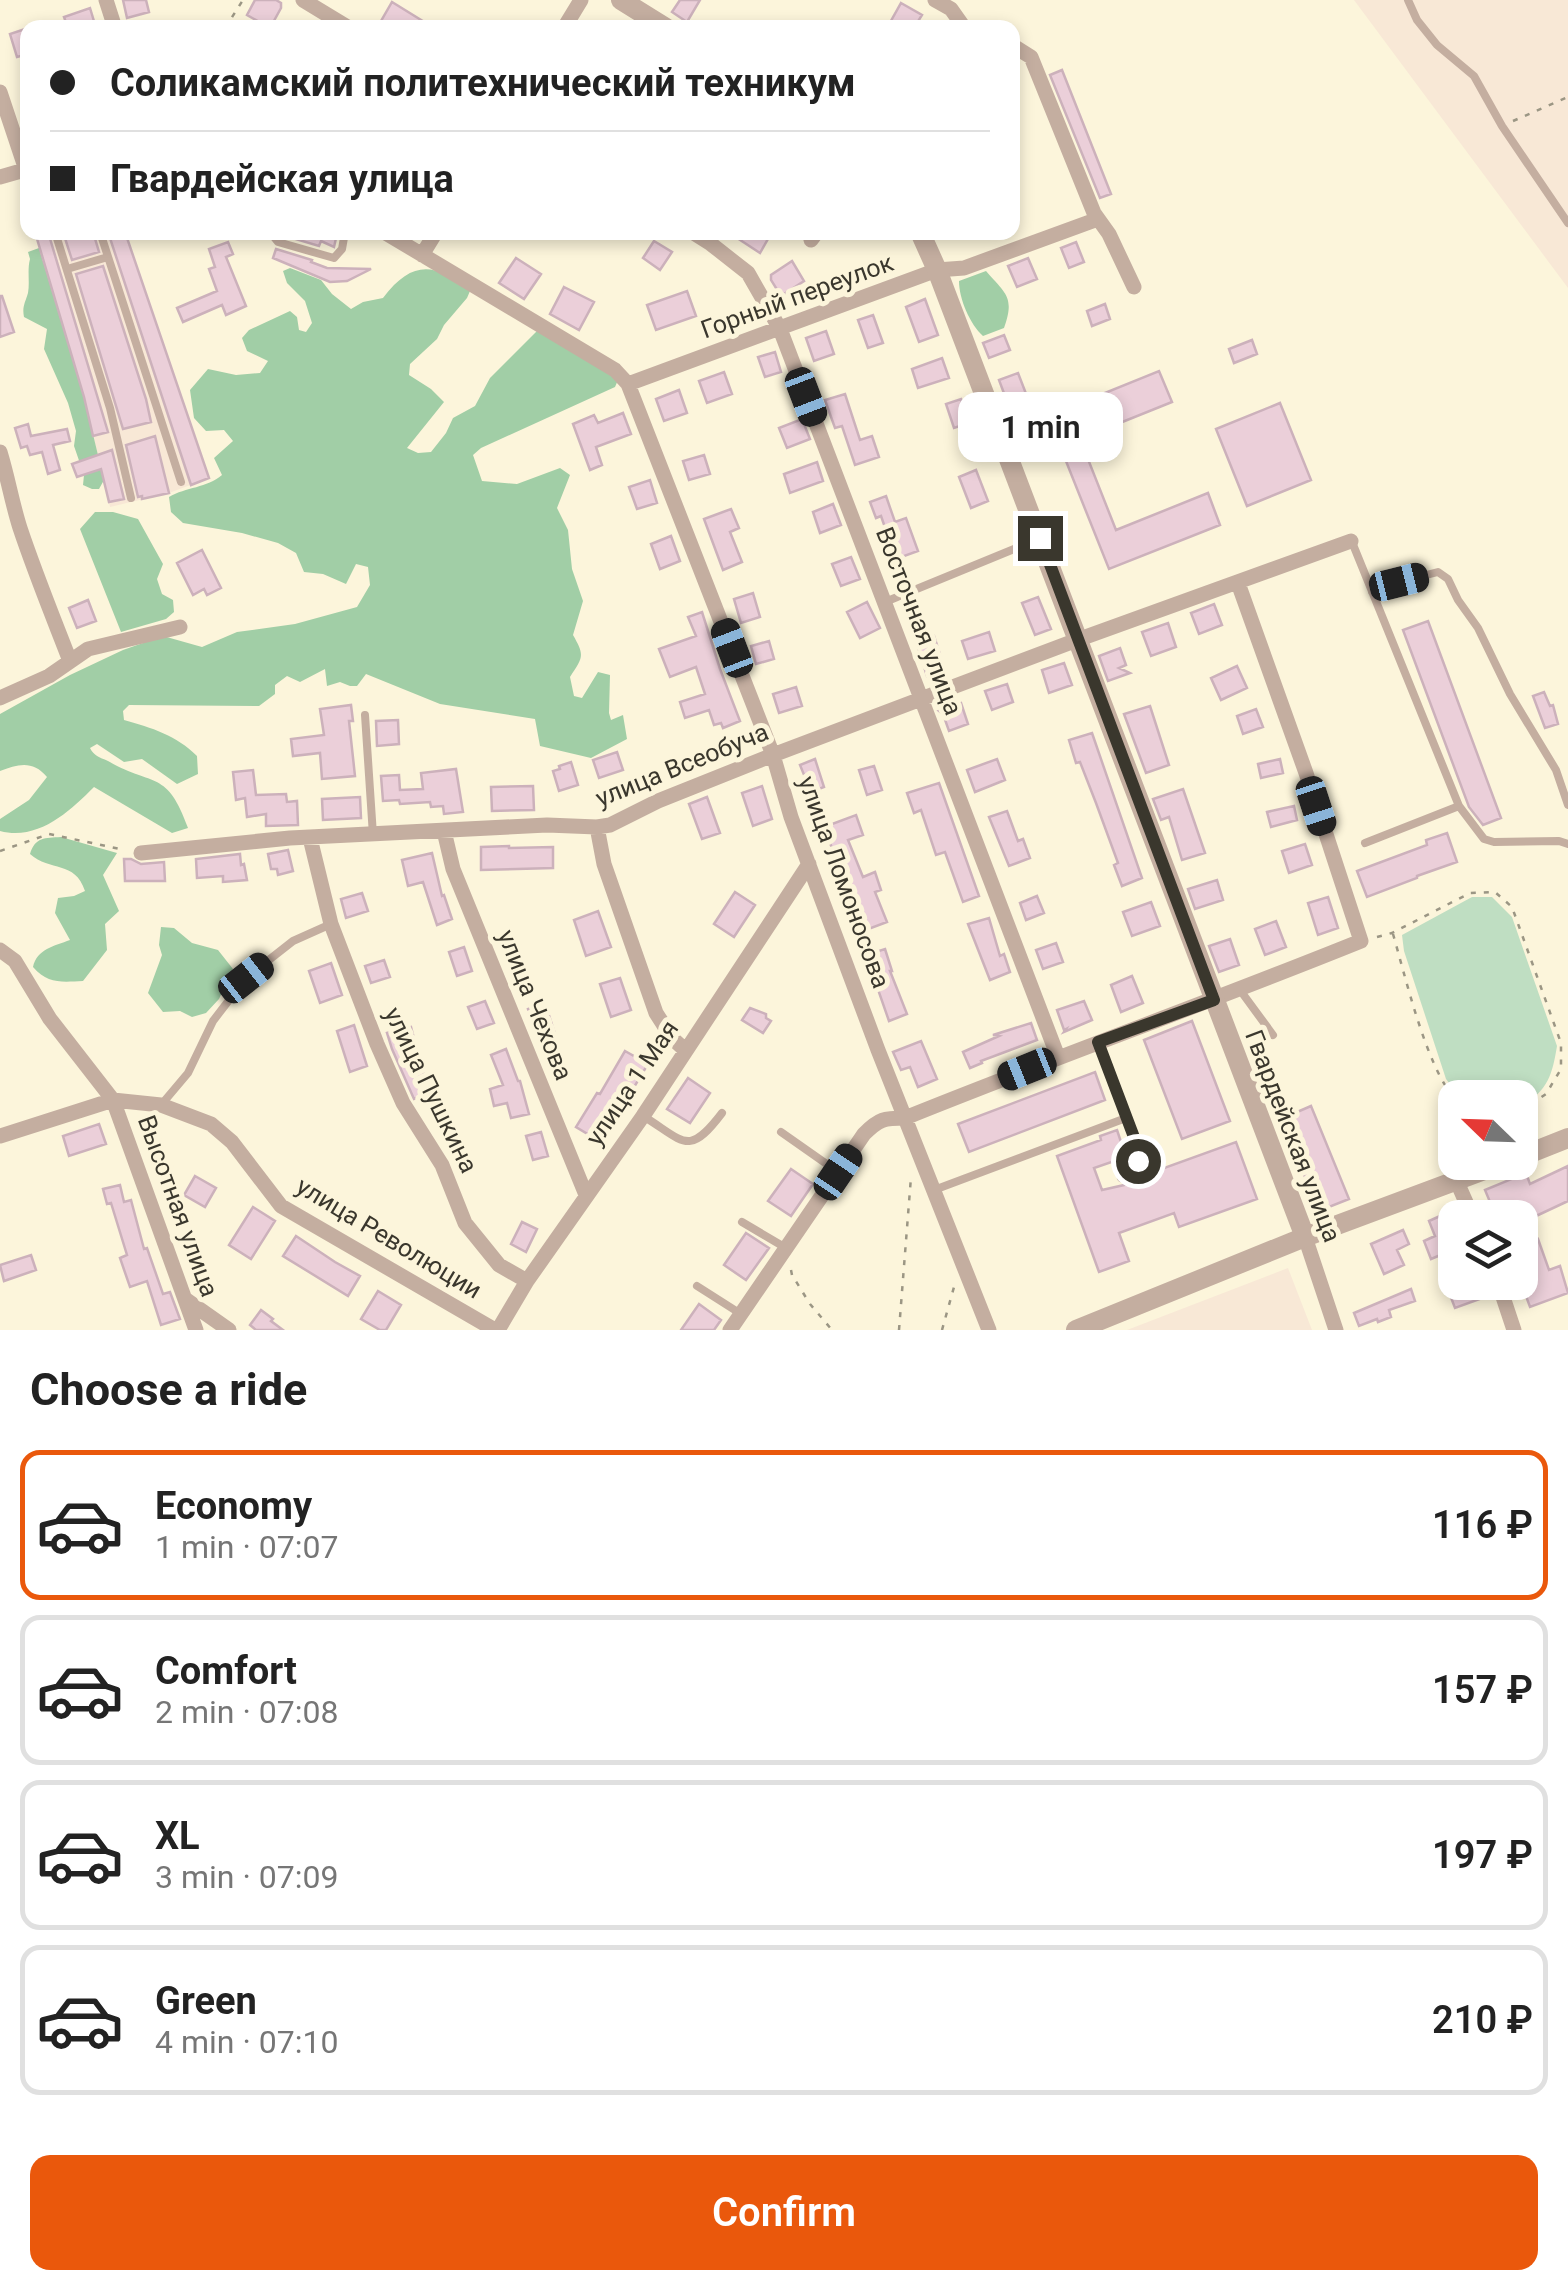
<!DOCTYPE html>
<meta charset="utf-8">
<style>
:root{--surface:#fff;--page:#f2f2f2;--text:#222;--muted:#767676;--line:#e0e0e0;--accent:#ea580c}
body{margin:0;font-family:Roboto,sans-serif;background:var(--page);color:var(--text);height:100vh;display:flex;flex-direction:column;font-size:38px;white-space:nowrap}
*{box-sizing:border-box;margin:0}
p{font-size:32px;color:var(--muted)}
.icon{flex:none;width:55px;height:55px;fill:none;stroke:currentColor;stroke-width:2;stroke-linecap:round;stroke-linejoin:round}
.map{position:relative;height:1330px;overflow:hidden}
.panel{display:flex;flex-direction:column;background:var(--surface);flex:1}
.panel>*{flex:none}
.guide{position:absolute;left:20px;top:20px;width:1000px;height:220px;border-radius:20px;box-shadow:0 5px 15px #0003;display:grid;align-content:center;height:220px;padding:0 30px;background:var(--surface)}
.needle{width:65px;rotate:293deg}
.fabs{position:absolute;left:1438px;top:1080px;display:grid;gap:20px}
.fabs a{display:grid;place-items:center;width:100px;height:100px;border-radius:20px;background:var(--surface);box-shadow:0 5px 15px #0003;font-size:50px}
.end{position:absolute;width:45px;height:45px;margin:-22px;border:12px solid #3a372d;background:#fff;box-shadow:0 0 0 5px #fff}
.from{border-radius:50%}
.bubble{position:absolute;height:70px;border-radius:20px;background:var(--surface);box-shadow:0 5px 15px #0003;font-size:32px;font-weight:600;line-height:70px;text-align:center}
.car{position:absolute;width:30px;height:60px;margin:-30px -15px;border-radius:12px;box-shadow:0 0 8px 2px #0007;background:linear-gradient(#222 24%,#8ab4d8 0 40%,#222 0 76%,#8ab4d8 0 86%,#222 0)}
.guide b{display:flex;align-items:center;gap:35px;height:95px;font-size:38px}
.guide b+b{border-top:2px solid var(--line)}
.guide i{width:25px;height:25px;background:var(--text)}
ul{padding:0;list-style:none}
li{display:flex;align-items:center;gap:30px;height:150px;margin:0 20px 15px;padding:0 10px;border:5px solid var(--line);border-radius:20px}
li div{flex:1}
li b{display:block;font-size:38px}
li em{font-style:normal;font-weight:600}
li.on{border-color:var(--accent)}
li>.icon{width:90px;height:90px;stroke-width:1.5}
h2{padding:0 30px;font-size:45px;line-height:120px}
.cta{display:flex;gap:20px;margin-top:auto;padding:20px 30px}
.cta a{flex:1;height:115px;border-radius:20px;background:var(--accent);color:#fff;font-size:40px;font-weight:600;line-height:115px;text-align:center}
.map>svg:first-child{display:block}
.industrial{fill:#f8e8d6}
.green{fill:#bfdec2}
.forest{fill:#a1cea6}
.building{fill:#ebcfd9;stroke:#ccb1bb;stroke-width:2.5}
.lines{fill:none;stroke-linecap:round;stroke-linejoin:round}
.path{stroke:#9b9684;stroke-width:2.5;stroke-dasharray:5 8;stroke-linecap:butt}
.service{stroke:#c4aea0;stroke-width:8}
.minor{stroke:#c4aea0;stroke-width:15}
.tertiary{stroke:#c4aea0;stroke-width:20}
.route{stroke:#3a372d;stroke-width:12}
.labels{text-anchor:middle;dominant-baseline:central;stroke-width:10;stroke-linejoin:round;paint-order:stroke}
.street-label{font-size:25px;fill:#3a372d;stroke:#fcf5db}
</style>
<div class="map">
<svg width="1568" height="1330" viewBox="0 0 1568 1330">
<rect width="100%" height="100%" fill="#fcf5db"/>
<!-- industrial -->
<path class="industrial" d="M1354,0H1568V288Z
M35,233H125L209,478L169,493L110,507L84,397Z
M1288,1268L1312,1330H1127Z"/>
<!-- green -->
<path class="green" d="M1472,897H1492L1512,917L1557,1046C1552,1077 1547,1091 1520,1107V1098H1461L1446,1079L1404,951L1402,935Z"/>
<!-- forest -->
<path class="forest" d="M39,248L84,397L104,480L99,489H92L83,485L84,475L74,446L76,431L68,403L44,349L47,329L24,317C22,307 25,303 28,293C30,282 27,270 30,259L28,252Z
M290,268L321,280L332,294L351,309L363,302L383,298C412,260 435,262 470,291L467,298L444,325L437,339L410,364L409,375L431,389L444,402L407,448L418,453L431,452L446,433L453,418L475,406L490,378L538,330L618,380L615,387L481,448L473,455L482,481L517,484L560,468L570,475L557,508L568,530L572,569L583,601L573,635C585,656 583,657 570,677L574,696L582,698L598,672L610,675L609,713L611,720L623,715L627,739L591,758L540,746L535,719L440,704L366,674L357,686H350L340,682L327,686L325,669L300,682L287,676L275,685V694L259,706L129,705L123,711L124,720C152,728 176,735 197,756L198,774L177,784L142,759L124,762L97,744L90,748C94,756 99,757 108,761C153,787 167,769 188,828L172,833L94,787C69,812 38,841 0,831V819L29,800L47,777C33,760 18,764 0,771V714L70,675L123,650L163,636L202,647L237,632L295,624L357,607L370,585L368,567L356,564L346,584L323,574L304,572L296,553L278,543L242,533L183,523L171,512L169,497C186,487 207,488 222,475L214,458L233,441L224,430L206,431L194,418L190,390L208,369L236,375L260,373L268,361L247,351L242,338L249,330L290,311L297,317L299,330L306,332L312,323L305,301L287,283L283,271Z
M986,271C1006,294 1015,297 1004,328L983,336C970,324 959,299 959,281Z
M95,512H113L138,519L163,564L157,579L162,594L173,600L174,612L166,619L121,632L80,529Z
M61,837L117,853L103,875L119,911L105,924L107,950L83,981C61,982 48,984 33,967C37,949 54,946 70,940L55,913L58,898L74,896L85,891C75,860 50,872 30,854C35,837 45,838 61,837Z
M161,927L174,928L192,943L218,950L233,969L219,999L206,1013L192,1017L180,1011L163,1012L148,993L162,955L159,945Z"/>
<!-- building -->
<path class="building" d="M123,0H146L149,12L127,18Z
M255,0H276L281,3V8L270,28L247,15Z
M680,0H700L687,22L672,12Z
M392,2L434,28H377Z
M901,3L922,15L914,28H887Z
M90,8L96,28H68L64,17Z
M28,28V54L17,57L10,34Z
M1062,70L1111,194L1100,198L1050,75Z
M35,232H48L108,432L93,436L84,397Z
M63,232H93L99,252L72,260Z
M108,232H125L209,478L191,485Z
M283,232H333L337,234L334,247L321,241L319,246L282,235Z
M728,232H762L769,237L760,253Z
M654,241L672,252L660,270L643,258Z
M228,242L233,254L226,257L246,306L226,315L222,305L183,322L177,308L217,291L209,269L215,267L209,249Z
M1076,242L1084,262L1069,268L1061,248Z
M276,249L312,260L311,262L327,268L371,269L347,281L330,282L273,258Z
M516,258L541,274L524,299L499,283Z
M1028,258L1037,279L1017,287L1008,266Z
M792,261L804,281L781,296L771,280V275Z
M103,266L146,399L151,422L123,429L76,274Z
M564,287L594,302L579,330L550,314Z
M687,291L696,316L656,330L647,305Z
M0,296H2L14,332L0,337Z
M925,299L938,335L919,342L906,307Z
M1105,304L1110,319L1092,326L1087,311Z
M873,315L883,343L868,348L858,320Z
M826,331L834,354L814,361L806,338Z
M1004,335L1010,350L989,358L983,343Z
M1252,340L1257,354L1234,363L1229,349Z
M775,352L781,372L765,377L758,357Z
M942,358L949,378L918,388L912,369Z
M1159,371L1172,402L1080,439L1116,530L1208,493L1220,525L1109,569L1048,416Z
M724,372L732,394L707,403L699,381Z
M1018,373L1030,404L1011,412L999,380Z
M679,390L687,413L664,421L656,399Z
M845,394L860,440L872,436L879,457L855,465L842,426L835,428L825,400Z
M961,399L969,423L954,428L946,404Z
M1280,403L1311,480L1247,506L1216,429Z
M623,413L631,434L596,447L602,465L590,470L573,424L594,415L598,423Z
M802,419L810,439L787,448L779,428Z
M28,424L31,436L67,429L70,441L53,445L60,470L48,474L42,452L30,455L27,446L21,448L15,428Z
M155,436L169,493L142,499V496L138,497L126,445Z
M112,450L124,499L109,502L101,469L77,477L72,464Z
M704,455L710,474L689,480L683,461Z
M817,462L823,481L790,493L784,474Z
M976,470L988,501L971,508L959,477Z
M650,480L657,503L637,509L629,487Z
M886,496L895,522L906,518L918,551L896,559L881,516L876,518L870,502Z
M833,504L841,525L820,533L813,512Z
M731,509L739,528L730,532L742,562L723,570L704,519Z
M671,536L680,561L660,569L651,544Z
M202,550L221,588L207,595L204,589L193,595L177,563Z
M851,557L860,579L841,586L832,564Z
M753,593L760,617L741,623L734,599Z
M1038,597L1051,629L1035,635L1022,603Z
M88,600L96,621L77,628L69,608Z
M867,602L880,628L860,638L847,612Z
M1214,604L1222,625L1199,634L1191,613Z
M702,612L720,669L740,721L723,728L721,723L714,725L709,710L685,718L680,702L705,694L696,667L670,677L659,649L696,636L688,617Z
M1428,621L1501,818L1483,825L1469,807L1403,630Z
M1168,623L1176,647L1151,656L1142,632Z
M989,632L995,651L968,659L962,641Z
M934,636L945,670L927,676L916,642Z
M769,641L774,659L756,664L751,646Z
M1120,648L1126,665L1119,668L1130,673L1108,681L1099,656Z
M1064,663L1072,685L1049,693L1042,670Z
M1237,666L1247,688L1221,700L1211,678Z
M1007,684L1013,702L992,710L985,691Z
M796,687L802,706L779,713L773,694Z
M1544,692L1550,706L1553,705L1558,724L1545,728L1533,696Z
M961,703L968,724L949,731L943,714L939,711Z
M351,705L353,721H349L355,776L322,779L320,753L293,756L291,739L324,735L320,709Z
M1150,706L1169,765L1146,773L1124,714Z
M1256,709L1263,727L1243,734L1237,716Z
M398,720L399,744L377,746L376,721Z
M1092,733L1142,878L1122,886L1114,865L1118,863L1096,803L1080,762L1076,763L1069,740Z
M617,752L623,770L599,778L593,760Z
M815,759L824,787L811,792L800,765Z
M997,759L1005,780L975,792L967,770Z
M1280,759L1283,773L1261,778L1258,764Z
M571,762L578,785L559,791L553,771L560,769L559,766Z
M874,766L882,790L867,795L859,770Z
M456,769L463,812L444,814L443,806L431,807L430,802L400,804L399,800L383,801L381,776L399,775L400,790L423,789L421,773Z
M253,770L256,795L286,794L287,802L297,801L298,825L266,826V814L247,817L245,798L236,800L233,772Z
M939,783L979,896L963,902L945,852L936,855L921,810L914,813L907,793Z
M533,786L534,810L492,811L491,787Z
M762,786L772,819L753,826L742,793Z
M1183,789L1205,853L1182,860L1169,817L1161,820L1153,799Z
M360,797L361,818L323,820L322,799Z
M707,797L720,833L702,839L689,804Z
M1294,806L1297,820L1271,827L1267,812Z
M1007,811L1018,841L1023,839L1030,858L1009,866L989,817Z
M856,815L863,835L848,840L863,877L875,872L881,890L875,892L887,922L858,933L840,885L845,883L824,827Z
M1447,833L1457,862L1417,876V878L1367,897L1357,871L1427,845L1426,840Z
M1305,844L1312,865L1289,873L1282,851Z
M509,846V848L553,847V868L481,870V847Z
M288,850L293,871L278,875L277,869H271L268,854Z
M432,853L442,896L444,895L452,919L437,925L423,882L408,886L402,860Z
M240,854L241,865L244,864L247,880L223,882V876L197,878L196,859Z
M124,859H131L141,864L164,862L165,881H125Z
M1217,880L1223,900L1195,909L1188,889Z
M735,892L755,905L734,937L714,924Z
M362,893L368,911L346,918L341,899Z
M1037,896L1044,913L1026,920L1020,903Z
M1328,897L1338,928L1318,935L1308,903Z
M1151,902L1160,926L1132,936L1123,912Z
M598,911L611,947L586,956L574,920Z
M989,918L1000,956L1004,954L1010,972L990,980L968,924Z
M1276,921L1286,947L1265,955L1255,929Z
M1230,939L1239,965L1219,972L1209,946Z
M1056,943L1063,962L1043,969L1036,950Z
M464,947L472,971L457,976L449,952Z
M885,949L892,971H890L907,1014L889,1021L866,955Z
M384,960L390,977L371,983L365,966Z
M331,963L342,995L320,1003L309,971Z
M1132,976L1143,1003L1121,1012L1111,985Z
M620,978L631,1010L611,1017L600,984Z
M485,1001L494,1023L477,1029L468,1007Z
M1084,1001L1092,1020L1064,1032L1066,1029L1064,1030L1057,1010Z
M545,1003L555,1034L538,1040L528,1009Z
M750,1008L766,1014V1018L771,1021L763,1033L742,1020Z
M1192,1021L1230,1121L1182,1139L1144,1040Z
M1031,1023L1037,1040L981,1061L982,1063L970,1068L963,1052L999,1036L993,1035Z
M354,1025L367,1066L350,1072L337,1031Z
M411,1027L424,1076L429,1074L435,1091L414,1099L392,1049L387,1033Z
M921,1041L937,1079L918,1087L910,1067L901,1070L893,1052Z
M506,1049L518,1081H520L529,1114L511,1118L507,1103L494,1106L490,1089L503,1085L491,1055Z
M625,1051L648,1064L601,1142L576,1127L597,1093L600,1094Z
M1095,1072L1105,1100L969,1152L958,1124Z
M688,1078L710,1093L690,1123L667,1109Z
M1311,1106L1349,1199L1319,1211L1281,1119Z
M99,1124L106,1144L69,1156L63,1136Z
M1117,1130L1126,1157L1094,1168L1102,1190L1124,1185L1128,1181L1236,1142L1257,1199L1179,1227L1174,1213L1119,1233L1129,1261L1099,1272L1057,1156L1101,1140L1100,1136Z
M541,1132L548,1156L533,1160L526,1136Z
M1568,1166V1201L1534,1217L1529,1206L1517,1211L1515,1206L1495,1214L1485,1190L1526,1173L1530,1184Z
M791,1169L813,1184L791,1216L768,1201Z
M195,1176L216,1188L205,1207L184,1195Z
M120,1185L124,1202L131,1200L144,1249L147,1248L163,1294L170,1292L180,1319L161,1325L147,1281L130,1287L120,1258L127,1255L111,1203L107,1204L103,1189Z
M253,1207L275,1221L251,1259L229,1245Z
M1449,1212L1455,1226V1232L1444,1237L1450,1251L1431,1259L1424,1241L1435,1236L1429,1221Z
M522,1222L537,1229L526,1252L511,1244Z
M1403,1230L1409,1244L1397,1250L1404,1265L1384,1274L1371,1244Z
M746,1233L769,1248L746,1280L724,1265Z
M296,1236L335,1262L360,1276L348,1296L283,1256Z
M1538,1239L1549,1270L1560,1266L1568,1293L1530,1307L1522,1285H1520V1246Z
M31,1255L36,1270L4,1281L0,1265Z
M1445,1282H1483L1488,1296L1455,1308Z
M1411,1289L1415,1301L1389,1310L1391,1317L1378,1322L1377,1319L1359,1326L1354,1313Z
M378,1291L401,1305L386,1330H380L361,1319Z
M699,1304L721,1320L714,1330H681Z
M261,1310L273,1319L271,1321L283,1330H256L250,1325Z"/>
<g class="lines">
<!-- path -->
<path class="path" d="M225,28L243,0
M1513,121L1568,97
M0,851L49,834L125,850
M1393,934C1405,975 1427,1070 1455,1098
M1377,937L1392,933L1470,893L1495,892L1512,907L1561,1043V1069L1546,1094L1520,1112
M791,1270L792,1275L810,1304L832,1330
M899,1330L911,1177
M942,1330L954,1287"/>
<!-- service -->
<path class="service" d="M1408,0L1417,20L1437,45L1474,76L1502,126L1568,223
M55,232L110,408L131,498
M100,232L181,482
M270,232L278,242L334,258L342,249L345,232
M67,269L108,257
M1352,542L1459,806L1365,843
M1372,592L1399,582L1438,572L1448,579L1458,600L1478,628L1510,694L1556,770L1568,805
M885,602L1036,540
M365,715L373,835
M1459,806L1484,839L1494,842L1559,841L1568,844
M1240,990L1273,1035
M1098,1042L1140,1153L1137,1161L1121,1178
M161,1105L188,1073L213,1021L246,978L293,941L331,924
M643,1116C684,1141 688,1158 722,1113
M781,1132L838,1172
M934,1190L1126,1118
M742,1222L786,1248
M697,1286L741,1314"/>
<!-- minor -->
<path class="minor" d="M106,0L115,28
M303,0L349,28
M935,0L951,9L963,26L966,28
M564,28L581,0
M1012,45L1031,57L1094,213L1109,234L1134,287
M0,92L26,170
M0,177L28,169
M384,232L615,370L628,384L773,755L791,817L878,1050L989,1330
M692,232L711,244L748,273L780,329L1058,1057
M811,240L817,232
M422,255L436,232
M628,384L937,270L964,268L1098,219
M0,452C8,478 12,503 20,528C35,573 53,617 70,661
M0,698L49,676L88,649L180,627
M597,827L604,864L656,1013L672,1038L685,1050
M444,831L453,869L586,1195
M310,838L331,924L377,1044L403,1103L442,1165L465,1223L499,1265L527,1281
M141,853L290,838L547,825L597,827L610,825L658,801L773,755L1077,640L1351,541
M0,950L15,961L50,1019L113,1100L196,1330
M0,1136L113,1100L161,1105L211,1124L232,1142L281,1206L495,1330
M1457,1182L1473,1218
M1305,1237L1336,1330
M1498,1282L1514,1330
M185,1299L229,1330
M498,1330L527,1281L643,1116L809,864
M730,1330L864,1134C879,1119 884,1118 905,1118C1056,1057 1210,1002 1361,941L1306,773L1238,583"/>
<!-- tertiary -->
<path class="tertiary" d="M621,0L666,28
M920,232L937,270L1305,1237
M1520,1157L1568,1138
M1076,1330L1305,1237L1506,1162"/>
</g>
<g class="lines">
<!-- route -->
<path class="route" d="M1040,538L1214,1000L1098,1042L1140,1153L1138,1161"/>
</g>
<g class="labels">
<!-- street labels -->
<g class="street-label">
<text transform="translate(797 296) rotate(-20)">Горный переулок</text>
<text transform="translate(919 621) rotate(69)">Восточная улица</text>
<text transform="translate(682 765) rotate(-22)">улица Всеобуча</text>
<text transform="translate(844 882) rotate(70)">улица Ломоносова</text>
<text transform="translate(535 1005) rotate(68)">улица Чехова</text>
<text transform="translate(632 1083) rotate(-56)">улица 1 Мая</text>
<text transform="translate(431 1090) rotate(64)">улица Пушкина</text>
<text transform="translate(1293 1136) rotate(69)">Гвардейская улица</text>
<text transform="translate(178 1206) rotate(70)">Высотная улица</text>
<text transform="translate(389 1238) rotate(31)">улица Революции</text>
</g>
</g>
</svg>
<div class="fabs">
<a><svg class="needle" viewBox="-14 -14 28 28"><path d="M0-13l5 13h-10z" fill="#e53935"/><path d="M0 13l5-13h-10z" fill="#767676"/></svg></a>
<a><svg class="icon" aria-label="layers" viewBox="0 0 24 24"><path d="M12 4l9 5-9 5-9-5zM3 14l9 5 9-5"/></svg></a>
</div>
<i class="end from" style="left:1138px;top:1161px"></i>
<i class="end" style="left:1040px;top:538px"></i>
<div class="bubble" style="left:958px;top:392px;width:165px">1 min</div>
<i class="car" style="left:806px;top:397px;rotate:159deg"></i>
<i class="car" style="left:1399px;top:582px;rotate:76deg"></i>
<i class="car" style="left:732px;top:648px;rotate:339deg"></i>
<i class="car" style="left:1316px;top:806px;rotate:162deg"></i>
<i class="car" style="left:246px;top:978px;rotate:52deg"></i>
<i class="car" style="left:1027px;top:1069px;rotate:248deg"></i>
<i class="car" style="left:838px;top:1172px;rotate:34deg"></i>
<div class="guide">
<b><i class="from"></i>Соликамский политехнический техникум</b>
<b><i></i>Гвардейская улица</b>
</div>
</div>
<section class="panel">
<h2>Choose a ride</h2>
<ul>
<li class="on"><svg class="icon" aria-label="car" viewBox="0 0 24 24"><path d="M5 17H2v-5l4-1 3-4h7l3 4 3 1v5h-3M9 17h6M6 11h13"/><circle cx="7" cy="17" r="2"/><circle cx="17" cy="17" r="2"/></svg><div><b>Economy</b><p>1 min · 07:07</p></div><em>116 ₽</em></li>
<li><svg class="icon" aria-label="car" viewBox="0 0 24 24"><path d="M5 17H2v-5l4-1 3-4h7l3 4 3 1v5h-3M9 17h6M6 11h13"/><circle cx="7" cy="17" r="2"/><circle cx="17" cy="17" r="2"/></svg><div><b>Comfort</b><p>2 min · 07:08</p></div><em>157 ₽</em></li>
<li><svg class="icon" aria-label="car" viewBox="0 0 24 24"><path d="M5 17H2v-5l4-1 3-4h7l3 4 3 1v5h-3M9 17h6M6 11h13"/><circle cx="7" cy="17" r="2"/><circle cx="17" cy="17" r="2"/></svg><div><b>XL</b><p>3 min · 07:09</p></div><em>197 ₽</em></li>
<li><svg class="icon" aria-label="car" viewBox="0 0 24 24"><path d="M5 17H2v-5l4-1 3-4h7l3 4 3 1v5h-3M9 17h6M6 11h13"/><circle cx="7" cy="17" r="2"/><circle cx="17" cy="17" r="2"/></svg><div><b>Green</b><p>4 min · 07:10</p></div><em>210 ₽</em></li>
</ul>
<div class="cta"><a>Confirm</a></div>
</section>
